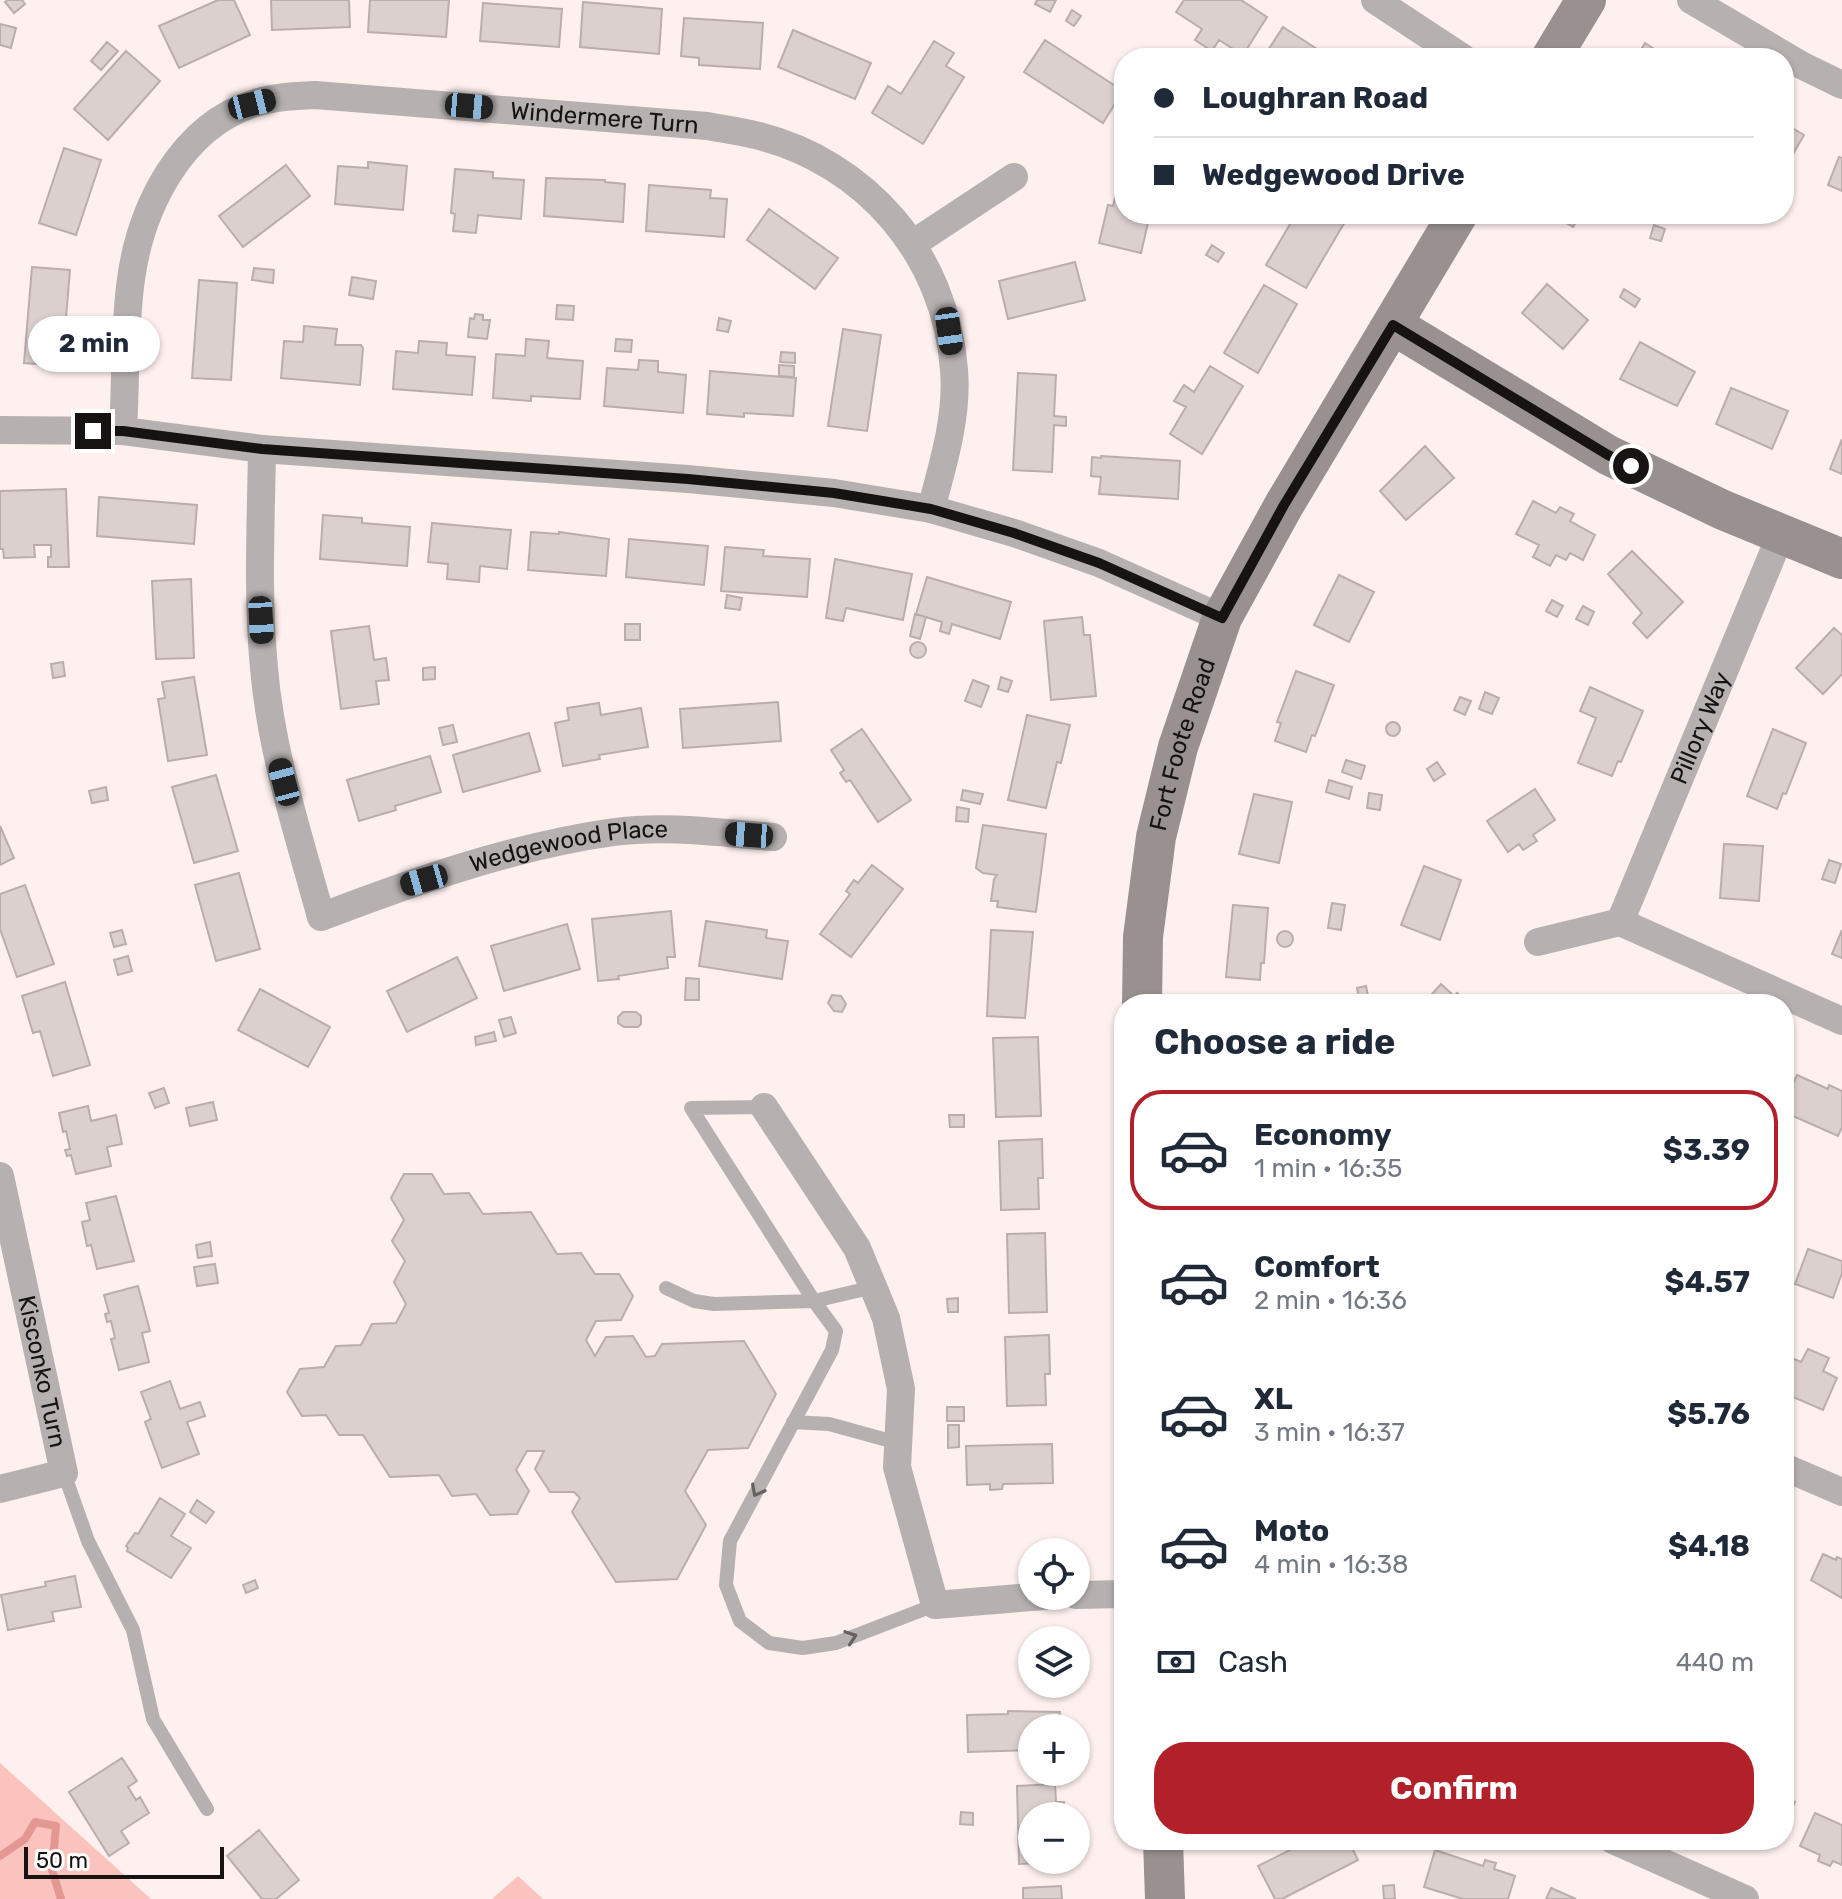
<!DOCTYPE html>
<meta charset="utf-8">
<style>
:root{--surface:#fff;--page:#f6f6f7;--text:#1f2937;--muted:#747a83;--line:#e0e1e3;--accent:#b2202a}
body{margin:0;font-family:Rubik,sans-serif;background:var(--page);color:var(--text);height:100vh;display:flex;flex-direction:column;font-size:30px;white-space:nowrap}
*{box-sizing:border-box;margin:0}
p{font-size:26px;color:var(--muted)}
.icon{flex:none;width:44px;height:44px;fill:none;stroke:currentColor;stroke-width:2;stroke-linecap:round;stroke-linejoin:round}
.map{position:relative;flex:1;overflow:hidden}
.sheet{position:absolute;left:1114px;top:994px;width:680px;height:856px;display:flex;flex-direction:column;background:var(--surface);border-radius:32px;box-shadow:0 2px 6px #0004}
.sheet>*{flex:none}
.hud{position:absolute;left:1114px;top:48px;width:680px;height:176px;border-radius:32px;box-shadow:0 2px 6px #0004;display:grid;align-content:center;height:176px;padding:0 40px;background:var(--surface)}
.fabs{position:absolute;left:1018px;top:1538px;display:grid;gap:16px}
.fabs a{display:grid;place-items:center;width:72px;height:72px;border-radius:50%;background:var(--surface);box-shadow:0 2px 6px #0004;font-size:40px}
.scale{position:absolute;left:24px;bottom:20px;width:200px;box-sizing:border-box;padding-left:8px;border:4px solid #171312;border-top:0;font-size:22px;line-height:28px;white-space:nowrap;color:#171312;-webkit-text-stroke:6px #fff;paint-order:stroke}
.end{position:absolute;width:36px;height:36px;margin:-18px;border:10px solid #171312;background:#fff;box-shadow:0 0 0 4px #fff}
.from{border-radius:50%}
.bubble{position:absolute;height:56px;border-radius:28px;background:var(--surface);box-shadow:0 2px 6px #0004;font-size:26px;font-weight:700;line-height:56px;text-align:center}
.car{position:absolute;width:24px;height:48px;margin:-24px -12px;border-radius:10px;box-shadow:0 0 6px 2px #0007;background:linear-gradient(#222 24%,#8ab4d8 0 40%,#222 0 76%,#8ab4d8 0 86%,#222 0)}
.hud b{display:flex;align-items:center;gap:28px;height:76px;font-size:30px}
.hud b+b{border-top:2px solid var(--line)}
.hud i{width:20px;height:20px;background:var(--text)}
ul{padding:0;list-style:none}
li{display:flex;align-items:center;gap:24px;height:120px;margin:0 16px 12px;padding:0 24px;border:4px solid transparent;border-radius:32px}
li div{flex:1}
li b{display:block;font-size:30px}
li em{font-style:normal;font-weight:700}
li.active{border-color:var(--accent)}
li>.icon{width:72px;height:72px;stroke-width:1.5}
h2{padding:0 40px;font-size:36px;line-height:96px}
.pay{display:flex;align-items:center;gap:20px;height:88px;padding:0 40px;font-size:30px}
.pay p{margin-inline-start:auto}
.primary-button{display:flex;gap:16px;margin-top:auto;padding:16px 40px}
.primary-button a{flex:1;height:92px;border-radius:32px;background:var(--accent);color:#fff;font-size:32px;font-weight:700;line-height:92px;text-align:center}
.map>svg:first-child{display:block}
.green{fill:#fbc3be}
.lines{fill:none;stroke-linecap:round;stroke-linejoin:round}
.stream{stroke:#e59893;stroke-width:8}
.building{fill:#dcd0cf;stroke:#baaead;stroke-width:2}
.lane{stroke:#b6b1b0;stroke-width:14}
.street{stroke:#b6b1b0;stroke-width:28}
.secondary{stroke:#989190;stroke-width:40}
.oneway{stroke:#666261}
.route{stroke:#171312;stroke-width:10}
.labels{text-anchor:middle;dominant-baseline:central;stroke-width:8;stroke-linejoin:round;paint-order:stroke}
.street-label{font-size:24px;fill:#171312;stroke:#fff}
</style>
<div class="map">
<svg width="1842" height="1899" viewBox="0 0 1842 1899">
<rect width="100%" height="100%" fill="#fdf0ef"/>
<!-- green -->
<path class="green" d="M0,1763L151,1899H0Z
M518,1876L543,1899H492Z"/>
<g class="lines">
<!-- stream -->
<path class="stream" d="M0,1856L25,1839L35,1822L56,1826L52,1870L61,1899"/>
</g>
<!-- building -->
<path class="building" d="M8,0H22L25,4L14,13L5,2Z
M218,0H234L250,35L179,68L159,26Z
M271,0H349L350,27L272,30Z
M370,0H449L446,37L368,32Z
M1037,0H1056L1050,12L1035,4Z
M1184,0H1241L1267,17L1243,55L1219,40L1212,51L1195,40L1202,29L1176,12Z
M583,2L662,9L659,54L580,47Z
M483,3L562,9L559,47L480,41Z
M1072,10L1081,16L1074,26L1066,21Z
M684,18L763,23L760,69L699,65V58L681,56Z
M0,24L16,28L11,48L0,45Z
M1283,27L1331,58H1263Z
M793,30L871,63L855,99L778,67Z
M1045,40L1123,91L1103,123L1024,72Z
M934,41L954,53L946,66L964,77L923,144L872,113L888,86L901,94Z
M107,42L118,51L101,70L91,61Z
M1645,43L1667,57V58H1636Z
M126,51L160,81L108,140L74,109Z
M1784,123L1804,135L1787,164L1784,162Z
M64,148L101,160L76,235L39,223Z
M1839,157L1842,158V191L1828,185Z
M1124,159V214H1150L1141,253L1099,243L1108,205L1113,206Z
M368,162L407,166L403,210L335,204L338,166L368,168Z
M286,165L310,196L243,247L219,216Z
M455,169L493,172V178L524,180L521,219L478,215L476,233L453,231L455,214L451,213Z
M546,178L605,180V182L625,184L623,222L544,216Z
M649,185L711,190L710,198L727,199L724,237L646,231Z
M769,209L838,258L815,289L747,240Z
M1296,214H1336L1346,220L1306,288L1266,265Z
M1551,214H1581L1573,227Z
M1654,225L1665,229L1661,241L1650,238Z
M1212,245L1224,253L1218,262L1206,255Z
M1075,262L1085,300L1008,319L999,281Z
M32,267L70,270L62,366L24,363Z
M254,268L274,270L273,283L252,280Z
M352,277L376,281L373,299L349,295Z
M199,280L237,283L231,380L192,378Z
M1547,284L1588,320L1563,349L1522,313Z
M1264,285L1297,304L1258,373L1224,353Z
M1624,289L1640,299L1635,307L1620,297Z
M557,305L574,306L573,320L556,319Z
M475,314L483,315V320H490L487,339L468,337L470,318L474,319Z
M719,318L731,321L728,332L717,330Z
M304,326L337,329L335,345H361L363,348L360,385L281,378L284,341L303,342Z
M843,329L881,335L867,431L828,426Z
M526,339L549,341L547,358L583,361L580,399L531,396V401L493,398L496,354L525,356Z
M616,339L632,340L631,352L615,351Z
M419,341L447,343L446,355L475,357L472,395L393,389L396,351L418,353Z
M1640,342L1695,372L1677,406L1620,379Z
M781,352L795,353V363L780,362Z
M639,360L658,361V372L686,375L683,413L604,406L607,368L638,370Z
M779,365L794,366V377L779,376Z
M1210,366L1243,386L1202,454L1170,434L1186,407L1174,401L1184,385L1194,392Z
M710,371L796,378L793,416L744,413V417L707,414Z
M1018,373L1056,375L1054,416L1066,417V426L1054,425L1052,472L1013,470Z
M1731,388L1788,411L1772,449L1716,424Z
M1842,439V474L1830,469Z
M1425,446L1454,478L1406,520L1380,491Z
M1101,456L1180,461L1178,499L1099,494L1101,477L1091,476L1092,457L1101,458Z
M66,489L69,567H48V557H51V545H34L35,557L4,558L3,549H0V491Z
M99,497L197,505L194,544L97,536Z
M1533,501L1556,513L1560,507L1574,514L1570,521L1595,535L1583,560L1570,553L1566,560L1556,555L1550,566L1533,557L1539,545L1516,534Z
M323,515L362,518V523L410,527L407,566L320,559Z
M432,523L511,530L507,569L480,566L479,582L447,579L448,564L428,562Z
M531,532L559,534V532L609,539L606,576L528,570Z
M629,539L708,546L704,585L626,577Z
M725,547L764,550L763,556L810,559L807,597L721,591Z
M1632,551L1683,602L1647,638L1633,623L1642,613L1608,574Z
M835,559L912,574L903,620L846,608L843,621L826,618Z
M1339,575L1374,592L1349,642L1314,625Z
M927,577L1011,602L1000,639L952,624L949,634L940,631L942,622L916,614Z
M191,579L194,658L156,659L152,581Z
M727,595L742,598L740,610L725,608Z
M1552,600L1563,606L1557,617L1546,611Z
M1583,606L1594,612L1588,625L1576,619Z
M915,614L926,617L920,639L910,636Z
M1082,617L1084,635H1090L1096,696L1051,700L1044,621Z
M625,624H640V640H625Z
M369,626L374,660L386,658L389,680L376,681L379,704L341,709L331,631Z
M1834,628L1842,635V674L1823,694L1796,668Z
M910 650a8 8 0 1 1 16 0a8 8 0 1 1-16 0Z
M63,662L65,676L53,678L51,664Z
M435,667V679L423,680V668Z
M1296,671L1334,685L1315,736L1312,735L1306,752L1275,741L1281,723L1277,722Z
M194,677L207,755L168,761L158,699L165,698L162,682Z
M1001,677L1012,681L1008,692L998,689Z
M973,680L989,686L981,707L965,701Z
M1590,687L1643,711L1621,762L1618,761L1612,776L1578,763L1596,718L1580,711Z
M1485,692L1499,698L1492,714L1479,709Z
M1460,697L1471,701L1465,715L1454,710Z
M778,702L781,741L683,748L680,709Z
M599,703L601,715L641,708L648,747L599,755L600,759L563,766L555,723L569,720L567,708Z
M1027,715L1070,725L1061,763L1057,762L1046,808L1008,800Z
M1386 729a7 7 0 1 1 14 0a7 7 0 1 1-14 0Z
M453,725L457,742L443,745L439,728Z
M862,729L911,800L878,822L850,780L846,782L840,773L844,770L831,750Z
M1773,729L1806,743L1786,794L1783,793L1777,809L1747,796Z
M529,733L540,771L463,792L453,755Z
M430,756L441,792L395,806L396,810L359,821L347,780Z
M1346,760L1365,766L1361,779L1342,772Z
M1437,762L1445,774L1434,781L1427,769Z
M216,775L238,851L194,863L172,787Z
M1329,780L1352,787L1349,799L1326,792Z
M106,787L108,800L92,803L89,791Z
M1535,789L1555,820L1533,835L1537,841L1523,850L1519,844L1508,852L1487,821Z
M963,790L983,794L980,804L961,800Z
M1369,793L1382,795L1380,810L1367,808Z
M1254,794L1292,802L1279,863L1239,854Z
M957,807L969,809L968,822L956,821Z
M983,825L1046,834L1036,912L997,907L998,901H991L994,879L997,875L983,873L976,868Z
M0,826L14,858L0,865Z
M1724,844L1763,846L1759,901L1720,898Z
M1829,860L1841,864L1835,883L1822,879Z
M872,865L903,889L851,957L820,934L850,894L846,891L854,880L858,883Z
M1424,866L1461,880L1440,940L1401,925Z
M239,873L260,949L216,961L195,885Z
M25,885L54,964L17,977L0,929V894Z
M1332,903L1345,905L1341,930L1328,928Z
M1233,905L1268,908L1264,963H1261L1260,980L1226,977Z
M671,911L675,957H667L668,968L618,976L619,979L598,981L592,919Z
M706,921L767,930L766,938L788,941L782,979L699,966Z
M567,924L580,969L504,991L491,946Z
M122,930L126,944L114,947L110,933Z
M991,930L1033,932L1025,1018L987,1016Z
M1842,930V958L1832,954Z
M1277 939a8 8 0 1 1 16 0a8 8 0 1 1-16 0Z
M128,956L132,971L118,975L114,960Z
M457,957L477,998L407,1032L387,991Z
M686,978L699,979V1000H685Z
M65,982L90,1065L53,1076L40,1031L33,1033L22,996Z
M1441,984L1454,996L1457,993L1469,1004H1423Z
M1366,986L1369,1001L1360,1003L1357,988Z
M260,989L330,1027L308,1067L238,1030Z
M832,995L841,996L846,1004L842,1012L834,1011L828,1003Z
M623,1012H636L641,1016V1024L638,1027H624L618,1023V1017Z
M511,1017L516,1033L504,1037L499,1020Z
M494,1032L496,1041L476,1045L475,1037Z
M1038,1037L1041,1116L996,1117L993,1038Z
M1797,1075L1828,1089L1829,1085L1842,1091V1127L1838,1136L1784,1112V1103Z
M164,1088L169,1103L155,1108L149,1093Z
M213,1102L217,1120L190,1126L186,1108Z
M88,1106L91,1121L116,1115L122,1144L107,1147L111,1166L76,1174L71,1155L67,1156L65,1150L70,1149L66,1131L63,1132L59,1113Z
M949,1115H964V1127H950Z
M1042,1139L1043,1178H1038L1039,1209L1001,1210L999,1141Z
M404,1174H432L444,1194L469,1193L483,1214L531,1212L557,1254L581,1253L595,1274H619L633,1296L621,1320L596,1321L586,1340L595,1356L606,1337L633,1336L646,1357L655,1356L662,1344L744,1341L776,1394L748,1448L708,1450L685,1491L706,1525L677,1579L616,1582L572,1512L580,1498L574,1492H550L535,1469L544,1451H527L516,1470L529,1491L517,1514L490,1515L476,1494L452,1496L439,1475L390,1477L363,1435H339L326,1415L302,1416L287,1392L300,1369L324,1367L336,1346L361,1345L372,1324L396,1323L406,1304L394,1282L405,1261L392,1241L404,1220L391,1198Z
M116,1196L134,1261L97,1269L91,1245L87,1246L82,1222L90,1220L86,1203Z
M1045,1233L1047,1312L1009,1313L1007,1234Z
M210,1242L212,1256L198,1258L196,1245Z
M1808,1249L1842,1261V1273L1833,1298L1795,1284Z
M215,1264L218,1283L197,1286L194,1267Z
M138,1286L150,1331L142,1333L149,1362L119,1370L111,1339L115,1338L111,1321L107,1322L105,1314L109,1313L104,1295Z
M958,1298V1312H948L947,1299Z
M1049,1335L1050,1374H1045L1046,1405L1007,1406L1005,1337Z
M1808,1349L1829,1358L1823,1371L1837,1378L1823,1410L1784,1393V1360L1790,1362L1792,1358L1801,1362Z
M170,1381L180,1409L200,1402L205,1416L187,1422L199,1454L162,1468L145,1422L151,1419L141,1392Z
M947,1407H964V1421H947Z
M948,1425H959V1447L948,1448Z
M1052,1444L1053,1483L1003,1484L1002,1489L990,1490V1484L967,1485L966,1446Z
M160,1498L185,1514L171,1536L191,1548L171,1578L127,1551L128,1548L126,1546L135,1533L138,1534Z
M197,1500L214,1512L206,1523L190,1512Z
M1823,1554L1836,1560L1837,1557L1842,1559V1598L1811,1580Z
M75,1576L81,1607L52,1612L54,1621L8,1630L1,1595L46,1586L45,1582Z
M255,1580L258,1588L246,1593L243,1585Z
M1008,1711L1060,1712L1061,1728H1032V1750L968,1752L967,1715L1008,1714Z
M122,1758L137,1781L128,1787L136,1800L140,1797L149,1813L121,1831L129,1843L109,1856L69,1792Z
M1055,1784L1056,1802H1064V1816H1032V1860H1066V1862L1019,1864L1017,1786Z
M1784,1797L1795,1802L1784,1827Z
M961,1812L973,1813V1825L960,1824Z
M1815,1813L1842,1825V1865L1833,1861L1830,1866L1818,1861L1820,1855L1800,1846Z
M259,1830L299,1880L276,1899H262L227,1856Z
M1310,1840H1348L1358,1860L1282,1899H1275L1258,1866Z
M1435,1850L1483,1866L1485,1860L1496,1863L1494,1869L1515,1876L1508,1899H1463L1424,1887Z
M1394,1885L1395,1899H1384L1383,1886Z
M1061,1886L1062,1899H1023V1888Z
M1551,1888L1576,1899H1546Z"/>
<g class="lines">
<!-- lane -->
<path class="lane" d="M764,1107L691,1108L814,1301L836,1331L832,1350L730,1541L726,1585L740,1621L769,1643L803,1648L836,1643L935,1605
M666,1288L694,1301L714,1304L814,1301L874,1287
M793,1422L829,1424L898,1443
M64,1473L88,1541L133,1630L153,1719L207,1809"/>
<!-- street -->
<g class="street">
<path d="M1375,0L1463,58"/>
<path d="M1691,0L1801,65L1842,85"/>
<path d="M914,243L1014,177"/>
<path d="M0,430L123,431L262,449L688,479L834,493L931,509L1014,533L1099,563L1222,618"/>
<path id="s1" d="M123,431C126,381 124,328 131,279C141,207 181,126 255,103C274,97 294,96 315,95L707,126C723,129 739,131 755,135C867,162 946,256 954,370C958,416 943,464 931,509"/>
<path id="s2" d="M262,449C261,522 257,595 264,668C271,753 299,836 321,917C415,881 514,846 614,832C667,825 721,833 773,837"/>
<path id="s3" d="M1620,922L1781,534"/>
<path d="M1620,922L1842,1021"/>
<path d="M1538,942L1620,922"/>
<path d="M764,1107L857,1248L886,1318L901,1389L897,1467L935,1605L1044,1596"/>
<path id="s4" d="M0,1176L64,1473L0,1489"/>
<path d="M1784,1467L1842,1492"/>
<path d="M1076,1595L1124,1594"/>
<path d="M1613,1840L1745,1899"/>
</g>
<!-- secondary -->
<g class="secondary">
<path d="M1551,58L1586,0"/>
<path d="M1393,325L1608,455L1723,510L1842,559"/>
<path id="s5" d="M1142,1004L1143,937L1156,837L1178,747L1222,618L1284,505L1458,214"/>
<path d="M1163,1840L1165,1899"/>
</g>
</g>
<!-- one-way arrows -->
<defs><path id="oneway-chevron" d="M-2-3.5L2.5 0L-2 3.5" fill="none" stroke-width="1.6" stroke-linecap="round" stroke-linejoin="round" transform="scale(2)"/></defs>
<g class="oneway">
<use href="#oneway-chevron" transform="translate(757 1491) rotate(118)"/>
<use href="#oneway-chevron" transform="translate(851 1637) rotate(-19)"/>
</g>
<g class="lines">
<!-- route -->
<path class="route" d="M93,431H123L262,449L688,479L834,493L931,509L1014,533L1099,563L1222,618L1284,505L1393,325L1608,455L1631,466"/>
</g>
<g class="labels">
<!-- street labels -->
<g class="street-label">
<text stroke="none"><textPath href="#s1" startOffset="730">Windermere Turn</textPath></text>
<text stroke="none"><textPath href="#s3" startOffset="210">Pillory Way</textPath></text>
<text stroke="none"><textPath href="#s5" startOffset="264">Fort Foote Road</textPath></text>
<text stroke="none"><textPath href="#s2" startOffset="734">Wedgewood Place</textPath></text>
<text stroke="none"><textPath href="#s4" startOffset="200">Kisconko Turn</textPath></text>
</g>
</g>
</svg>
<div class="fabs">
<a><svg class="icon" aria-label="locate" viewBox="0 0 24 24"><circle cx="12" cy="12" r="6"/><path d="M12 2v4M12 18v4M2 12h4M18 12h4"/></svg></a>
<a><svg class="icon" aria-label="layers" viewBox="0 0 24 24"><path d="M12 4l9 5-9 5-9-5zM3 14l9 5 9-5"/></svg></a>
<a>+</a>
<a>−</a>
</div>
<div class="scale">50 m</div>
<i class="end from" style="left:1631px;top:466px"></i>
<i class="end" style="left:93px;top:431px"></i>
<div class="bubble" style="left:28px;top:316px;width:132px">2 min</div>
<i class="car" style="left:252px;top:104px;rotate:76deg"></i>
<i class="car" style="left:469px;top:106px;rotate:95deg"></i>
<i class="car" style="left:949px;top:331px;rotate:172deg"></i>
<i class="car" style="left:261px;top:620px;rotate:177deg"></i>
<i class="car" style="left:284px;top:782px;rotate:345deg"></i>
<i class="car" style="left:749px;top:835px;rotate:274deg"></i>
<i class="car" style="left:424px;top:880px;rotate:254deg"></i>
<div class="hud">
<b><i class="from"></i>Loughran Road</b>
<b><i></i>Wedgewood Drive</b>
</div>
<section class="sheet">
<h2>Choose a ride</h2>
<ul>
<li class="active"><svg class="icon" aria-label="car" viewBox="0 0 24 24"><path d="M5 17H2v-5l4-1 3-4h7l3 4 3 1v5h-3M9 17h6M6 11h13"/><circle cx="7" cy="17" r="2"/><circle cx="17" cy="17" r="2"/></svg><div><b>Economy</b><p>1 min · 16:35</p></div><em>$3.39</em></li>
<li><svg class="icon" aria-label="car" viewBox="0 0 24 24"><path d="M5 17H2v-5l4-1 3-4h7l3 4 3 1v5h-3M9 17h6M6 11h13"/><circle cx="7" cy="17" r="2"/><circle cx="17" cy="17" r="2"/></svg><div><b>Comfort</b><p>2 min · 16:36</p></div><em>$4.57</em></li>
<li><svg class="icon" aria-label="car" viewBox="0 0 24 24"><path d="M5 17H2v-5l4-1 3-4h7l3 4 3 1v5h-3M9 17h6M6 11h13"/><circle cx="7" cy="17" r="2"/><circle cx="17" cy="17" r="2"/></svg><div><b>XL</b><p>3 min · 16:37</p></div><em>$5.76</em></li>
<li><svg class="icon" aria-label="car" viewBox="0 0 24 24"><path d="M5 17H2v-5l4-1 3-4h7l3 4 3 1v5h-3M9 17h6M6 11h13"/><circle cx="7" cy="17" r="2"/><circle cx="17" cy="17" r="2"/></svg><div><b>Moto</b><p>4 min · 16:38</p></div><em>$4.18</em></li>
</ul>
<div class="pay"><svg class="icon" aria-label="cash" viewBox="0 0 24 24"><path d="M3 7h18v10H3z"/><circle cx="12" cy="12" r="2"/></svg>Cash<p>440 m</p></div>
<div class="primary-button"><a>Confirm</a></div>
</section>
</div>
